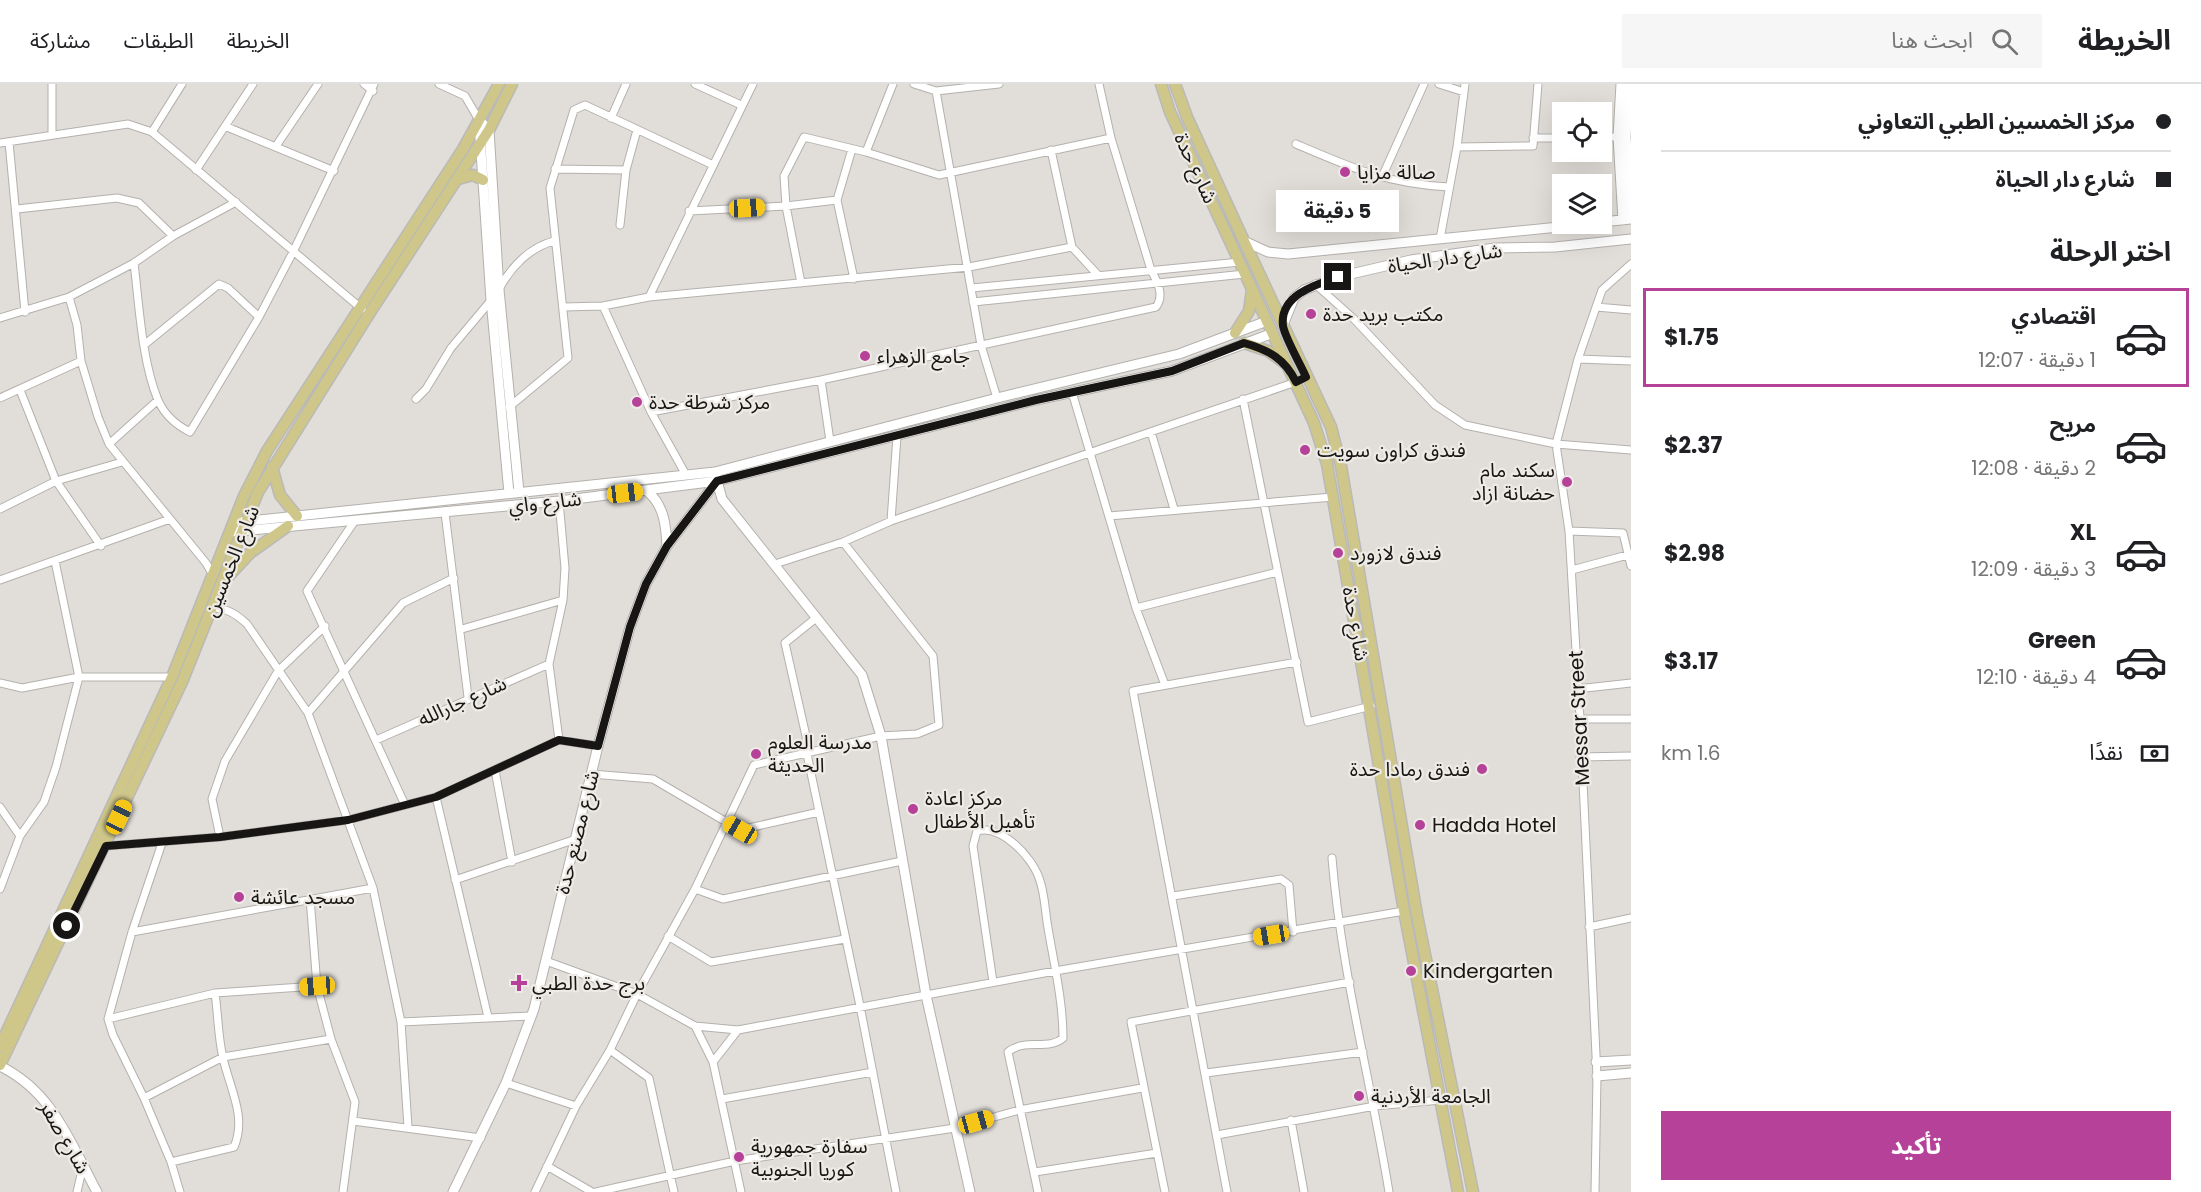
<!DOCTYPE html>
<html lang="ar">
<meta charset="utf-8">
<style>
:root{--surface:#fff;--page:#f6f6f6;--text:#202124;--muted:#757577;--line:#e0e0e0;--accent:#b64199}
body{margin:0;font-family:Poppins,"Noto Sans Arabic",sans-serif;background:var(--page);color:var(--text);direction:rtl;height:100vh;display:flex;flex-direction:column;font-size:22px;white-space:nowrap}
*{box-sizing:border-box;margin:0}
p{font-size:20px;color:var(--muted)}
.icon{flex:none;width:33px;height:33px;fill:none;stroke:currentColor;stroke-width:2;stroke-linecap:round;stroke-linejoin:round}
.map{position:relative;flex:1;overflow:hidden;direction:ltr}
.sheet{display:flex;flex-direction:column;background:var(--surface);width:570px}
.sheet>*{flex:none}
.banner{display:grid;align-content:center;height:132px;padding:0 30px;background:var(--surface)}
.tools{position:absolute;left:1552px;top:18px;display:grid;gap:12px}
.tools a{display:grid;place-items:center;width:60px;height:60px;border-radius:0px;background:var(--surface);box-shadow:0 6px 24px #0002;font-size:30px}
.end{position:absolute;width:27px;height:27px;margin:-14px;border:8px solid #171614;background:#fff;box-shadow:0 0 0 3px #fff}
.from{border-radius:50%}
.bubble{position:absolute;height:42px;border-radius:0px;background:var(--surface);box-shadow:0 6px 24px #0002;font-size:20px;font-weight:700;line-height:42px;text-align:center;direction:rtl}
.car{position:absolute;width:18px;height:36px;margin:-18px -9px;border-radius:8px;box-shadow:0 0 4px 2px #0007;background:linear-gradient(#f5c518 24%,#345 0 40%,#f5c518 0 76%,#345 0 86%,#f5c518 0)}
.banner b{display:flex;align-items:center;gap:21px;height:57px;font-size:22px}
.banner b+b{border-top:2px solid var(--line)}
.banner i{width:15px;height:15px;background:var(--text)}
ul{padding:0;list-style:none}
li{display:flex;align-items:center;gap:18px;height:99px;margin:0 12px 9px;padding:0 18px;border:3px solid transparent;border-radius:0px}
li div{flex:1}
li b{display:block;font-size:22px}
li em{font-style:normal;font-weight:700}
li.active{border-color:var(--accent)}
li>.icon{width:54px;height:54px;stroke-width:1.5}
h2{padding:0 30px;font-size:27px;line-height:72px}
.pay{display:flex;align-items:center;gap:15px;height:66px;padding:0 30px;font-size:22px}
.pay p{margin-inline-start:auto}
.button{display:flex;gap:12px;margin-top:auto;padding:12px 30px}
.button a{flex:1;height:69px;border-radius:0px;background:var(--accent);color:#fff;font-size:24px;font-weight:700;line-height:69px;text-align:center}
header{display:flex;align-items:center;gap:36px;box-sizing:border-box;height:84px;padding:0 30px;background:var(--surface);border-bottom:2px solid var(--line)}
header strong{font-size:28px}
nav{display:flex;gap:33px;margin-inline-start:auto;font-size:21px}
.search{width:420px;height:54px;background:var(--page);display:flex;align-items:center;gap:15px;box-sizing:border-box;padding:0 21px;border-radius:0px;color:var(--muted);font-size:22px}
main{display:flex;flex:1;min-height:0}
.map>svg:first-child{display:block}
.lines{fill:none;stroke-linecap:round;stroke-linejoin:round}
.street-casing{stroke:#b4b1ad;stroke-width:9}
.secondary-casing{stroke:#b4b1ad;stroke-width:11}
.primary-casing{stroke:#b9b9b8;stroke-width:13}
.street{stroke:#fff;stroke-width:7}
.secondary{stroke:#fff;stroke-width:9}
.primary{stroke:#cfc78a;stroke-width:10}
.route{stroke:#171614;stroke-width:8}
.poi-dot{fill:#b64199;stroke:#eeebe6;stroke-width:2}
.labels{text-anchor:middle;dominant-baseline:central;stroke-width:4.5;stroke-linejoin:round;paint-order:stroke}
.street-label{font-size:20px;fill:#171614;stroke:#eeebe6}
.poi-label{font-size:20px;fill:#171614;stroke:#eeebe6;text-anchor:start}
</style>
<header>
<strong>الخريطة</strong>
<div class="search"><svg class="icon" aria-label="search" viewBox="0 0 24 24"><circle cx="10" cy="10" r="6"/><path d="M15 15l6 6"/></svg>ابحث هنا</div>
<nav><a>الخريطة</a><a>الطبقات</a><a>مشاركة</a></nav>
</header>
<main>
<section class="sheet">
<div class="banner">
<b><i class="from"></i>مركز الخمسين الطبي التعاوني</b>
<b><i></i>شارع دار الحياة</b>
</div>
<h2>اختر الرحلة</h2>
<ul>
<li class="active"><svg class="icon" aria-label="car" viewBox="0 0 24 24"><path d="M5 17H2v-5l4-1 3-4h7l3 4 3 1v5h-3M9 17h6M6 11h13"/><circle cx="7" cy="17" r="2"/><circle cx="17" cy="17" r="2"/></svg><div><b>اقتصادي</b><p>1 دقيقة · 12:07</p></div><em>$1.75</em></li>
<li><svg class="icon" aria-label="car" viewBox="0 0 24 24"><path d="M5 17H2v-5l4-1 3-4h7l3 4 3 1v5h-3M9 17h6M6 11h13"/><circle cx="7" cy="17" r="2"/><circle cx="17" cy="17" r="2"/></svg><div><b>مريح</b><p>2 دقيقة · 12:08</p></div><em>$2.37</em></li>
<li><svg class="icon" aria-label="car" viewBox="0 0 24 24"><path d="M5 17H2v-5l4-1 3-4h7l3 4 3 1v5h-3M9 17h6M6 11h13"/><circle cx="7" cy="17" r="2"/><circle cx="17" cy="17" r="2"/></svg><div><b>XL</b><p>3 دقيقة · 12:09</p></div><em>$2.98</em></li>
<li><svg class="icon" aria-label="car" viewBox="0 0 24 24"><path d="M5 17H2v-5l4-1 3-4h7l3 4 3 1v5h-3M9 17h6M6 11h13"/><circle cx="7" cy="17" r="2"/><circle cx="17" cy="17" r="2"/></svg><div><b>Green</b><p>4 دقيقة · 12:10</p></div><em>$3.17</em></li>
</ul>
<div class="pay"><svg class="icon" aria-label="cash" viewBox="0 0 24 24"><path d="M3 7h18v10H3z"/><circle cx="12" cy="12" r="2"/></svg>نقدًا<p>1.6 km</p></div>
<div class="button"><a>تأكيد</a></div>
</section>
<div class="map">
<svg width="1631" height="1108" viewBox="0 0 1631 1108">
<rect width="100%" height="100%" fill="#e1ded9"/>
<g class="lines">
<!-- street casing -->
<g class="street-casing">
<path id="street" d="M52,0V51
M364,0L373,7
M439,0L465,12L479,36
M695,0L741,21
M914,0L936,7L999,0
M1439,0L1464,8
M936,7L981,261L997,314
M611,34L626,0
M227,43L334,87
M152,48L182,0
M1602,53H1618
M1533,54H1563
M9,58L25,228
M0,59L128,40L152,48L362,225
M1296,60C1352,84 1387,100 1449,103
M276,62L318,0
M1457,63L1533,62L1538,0
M852,65L837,116L854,195
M1051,66L1072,163L1097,190
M866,68L893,0
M555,85L626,86
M196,86L253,0
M1382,93L1424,0
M17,125L117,114L139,119L173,152
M689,127L786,122L837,116
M620,141L626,86L637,46
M1440,155L1457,63L1465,0
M134,179C139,220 142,278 158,316C164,330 176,341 190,348L259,233L293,168L374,0
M801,199L786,122L784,92L804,53L866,68L939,91L1111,54
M1315,200L1353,234L1435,321L1465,341L1556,360L1631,366
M972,204L1240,178
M499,205C511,183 530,163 554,157
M69,213L77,241L81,277L98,333L109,360L206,479L213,491
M649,213L753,0
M973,218L1245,190
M603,222L651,328L686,391
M563,223L603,222L649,213L969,183L1072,163
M1596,223L1631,226
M0,234L69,213L134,179L173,152L236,118
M144,261L219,200L228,204L259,233
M1578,275L1631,277
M821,296L830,357
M20,306L56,397L101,462
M1072,308L1136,524L1165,601
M0,314L81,277
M416,315L426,305L451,264L493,214
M1243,315L1308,638L1371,622
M509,323L568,274L550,104L574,26L585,21L713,81
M651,328L821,296L1156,223C1165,211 1157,197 1151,186L1111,54L1099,0
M1151,348L1174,425
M109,360L158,316
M559,417L565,484L563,516L549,580L559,656
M0,425L56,397L122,378
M445,429L468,613
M1109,432L1333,413
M891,437L1296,298
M354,438L307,507L405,721
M1569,447L1623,449L1631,482
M775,480L843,458L891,437L897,352
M1572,486L1631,470
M0,496L170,435
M212,524C227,524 236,530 247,540L308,629L373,804L401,938L408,1043
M1136,524L1277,488
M816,534L785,559L806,652L807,670L860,922L896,1108
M462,545L563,516
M0,599L22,604L79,593H172
M1577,605L1631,599
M308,629L403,519L454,494
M1580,635H1631
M376,656L549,580
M1580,673L1631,672
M495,686L512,778
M591,690L653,695L740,746L819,728
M436,713L488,933
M0,723L20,752
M220,753L212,715L225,677L278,587L325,542
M162,759L132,848L108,935L113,951L144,1014L171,1078L180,1108
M106,762L220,753L348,736L436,713L559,656L598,662
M1332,774C1341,887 1371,997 1389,1108
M455,796L576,755
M0,805L20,752L44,718L56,683L79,593L55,477
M695,805L723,815L902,777
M1173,812L1281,795L1289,801L1293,848
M310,814L317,902L331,955L355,1018L343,1108
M1589,843L1631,834
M132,848L373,804
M668,852L711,878L845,855
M546,877L637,910L695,942L738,946L1055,887L1404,827
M993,898L973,762L977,747C1001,740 1032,773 1039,794C1045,809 1045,828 1048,844C1054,880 1063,917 1063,954C1049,967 1024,954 1008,968L1038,1108
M108,935L215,909L317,902
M401,938L531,932
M695,942L713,978L741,1108
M610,966L649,994L674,1108
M713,978L738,946
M1206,989L1363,968
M506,999L576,1022
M144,1014L223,973L331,955
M722,1015L873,988
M1291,1036L1304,1108
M353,1037L481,1054
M1217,1051L1375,1022L1441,1016
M171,1078L234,1063C247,1033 230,1005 223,974C218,953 218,930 215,909
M547,1082L592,1108
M1035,1088L1157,1069
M77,1108L83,1082
M535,1108L576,1022L610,966L637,910L695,805L754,681L881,652L917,650L939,641L933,572L843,458
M596,1108L735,1077L955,1044L1019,1026L1142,1004
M1165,1108L1131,938L1350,898
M1227,1108L1133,607L1297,578
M1595,1108L1597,992L1580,635L1569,447L1556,360L1578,275L1602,206L1631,180"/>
</g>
<!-- secondary casing -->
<g class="secondary-casing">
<path id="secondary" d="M1621,0L1618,53L1623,136
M1629,0L1626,53L1631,128
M479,36L489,46L499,206L519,408
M479,38L491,216L509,409
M1602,138L1631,135
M1244,157L1268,168L1288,170L1589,140
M1283,241L1294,214L1304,206L1338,193L1411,176L1495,164L1555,163L1631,155
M716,393L722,415L862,591L881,652L926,911L970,1108
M647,407C664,421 666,441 667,462
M240,438L715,388L997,314L1179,270L1267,237
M230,448L559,417L717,397L1036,316L1172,287L1273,249
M1596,978L1631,976
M0,982C53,1008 70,1058 97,1108
M1597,992L1631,989
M453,1108L506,999L534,925L598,662L630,543L646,500L667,462L717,397"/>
</g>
<!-- primary casing -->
<g class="primary-casing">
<path id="primary" d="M1161,0L1170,28L1314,339L1327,380L1404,827L1458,1108
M1175,0L1187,33L1244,157L1331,343L1341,382L1417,831L1473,1108
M458,95L473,91L483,96
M1235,249L1249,227L1252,206
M1244,259L1268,267L1286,280
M272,383L280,411L297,432
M225,496L250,469L288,442
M0,962L172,593L244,412L267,367L463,65L499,0
M0,981L182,598L258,408L369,230L489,46L512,0"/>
</g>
<!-- street -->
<use href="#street" class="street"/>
<!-- secondary -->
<use href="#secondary" class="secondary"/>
<!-- primary -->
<use href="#primary" class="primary"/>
</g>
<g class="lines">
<!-- route -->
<path class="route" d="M67,842L106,762L220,753L348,736L436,713L559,656L598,662L630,543L646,500L667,462L717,397L1036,316L1172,287L1244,259C1269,266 1285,275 1296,298L1306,293C1300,279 1286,256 1283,242C1279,211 1317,200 1338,193"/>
</g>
<!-- markers -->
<g class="poi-dot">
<circle cx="1345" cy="88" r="6"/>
<circle cx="1311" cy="230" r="6"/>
<circle cx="865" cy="272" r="6"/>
<circle cx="637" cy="318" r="6"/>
<circle cx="1305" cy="366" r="6"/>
<circle cx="1567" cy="398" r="6"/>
<circle cx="1338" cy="469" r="6"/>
<circle cx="756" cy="670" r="6"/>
<circle cx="1482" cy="685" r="6"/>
<circle cx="913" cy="725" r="6"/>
<circle cx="1420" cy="741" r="6"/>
<circle cx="239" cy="813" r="6"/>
<circle cx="1411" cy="887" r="6"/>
<path d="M516 890h6v6h6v6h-6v6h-6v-6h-6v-6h6z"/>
<circle cx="1359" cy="1012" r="6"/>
<circle cx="739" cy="1073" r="6"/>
</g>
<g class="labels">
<!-- street labels -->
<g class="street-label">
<text transform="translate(1196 84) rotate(65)">شارع حدة</text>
<text transform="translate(1445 174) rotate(-8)">شارع دار الحياة</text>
<text transform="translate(545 418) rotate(-6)">شارع واي</text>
<text transform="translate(231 477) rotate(-68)">شارع الخمسين</text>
<text transform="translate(1356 540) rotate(80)">شارع حدة</text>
<text transform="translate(462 617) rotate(-24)">شارع جارالله</text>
<text transform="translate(1579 634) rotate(-93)">Messar Street</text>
<text transform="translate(577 748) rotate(-76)">شارع مصنع حدة</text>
<text transform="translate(65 1053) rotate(60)">شارع صفر</text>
</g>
<!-- poi labels -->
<g class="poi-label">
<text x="1357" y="88">صالة مزايا</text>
<text x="1323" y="230">مكتب بريد حدة</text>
<text x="877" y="272">جامع الزهراء</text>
<text x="649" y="318">مركز شرطة حدة</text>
<text x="1317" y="366">فندق كراون سويت</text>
<text x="1555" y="386" text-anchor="end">سكند مام<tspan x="1555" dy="23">حضانة ازاد</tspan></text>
<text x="1350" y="469">فندق لازورد</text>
<text x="768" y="658">مدرسة العلوم<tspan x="768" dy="23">الحديثة</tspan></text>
<text x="1470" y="685" text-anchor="end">فندق رمادا حدة</text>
<text x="925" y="714">مركز اعادة<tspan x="925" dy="23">تأهيل الأطفال</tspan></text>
<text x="1432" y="741">Hadda Hotel</text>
<text x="251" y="813">مسجد عائشة</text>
<text x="1423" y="887">Kindergarten</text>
<text x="532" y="899">برج حدة الطبي</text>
<text x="1371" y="1012">الجامعة الأردنية</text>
<text x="751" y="1062">سفارة جمهورية<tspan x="751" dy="23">كوريا الجنوبية</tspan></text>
</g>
</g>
</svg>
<div class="tools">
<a><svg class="icon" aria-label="locate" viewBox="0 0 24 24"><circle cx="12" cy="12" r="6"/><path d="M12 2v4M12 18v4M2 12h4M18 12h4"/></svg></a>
<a><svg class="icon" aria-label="layers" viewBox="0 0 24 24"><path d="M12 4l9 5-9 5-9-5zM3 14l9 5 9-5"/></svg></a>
</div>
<i class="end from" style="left:67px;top:842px"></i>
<i class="end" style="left:1338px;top:193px"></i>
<div class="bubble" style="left:1276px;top:106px;width:123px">5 دقيقة</div>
<i class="car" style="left:747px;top:124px;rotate:87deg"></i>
<i class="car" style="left:625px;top:409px;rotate:83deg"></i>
<i class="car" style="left:119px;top:733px;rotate:25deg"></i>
<i class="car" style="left:740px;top:746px;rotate:300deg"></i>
<i class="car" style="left:1271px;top:851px;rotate:261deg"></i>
<i class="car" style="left:317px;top:902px;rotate:266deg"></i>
<i class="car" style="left:976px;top:1038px;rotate:74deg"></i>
</div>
</main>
